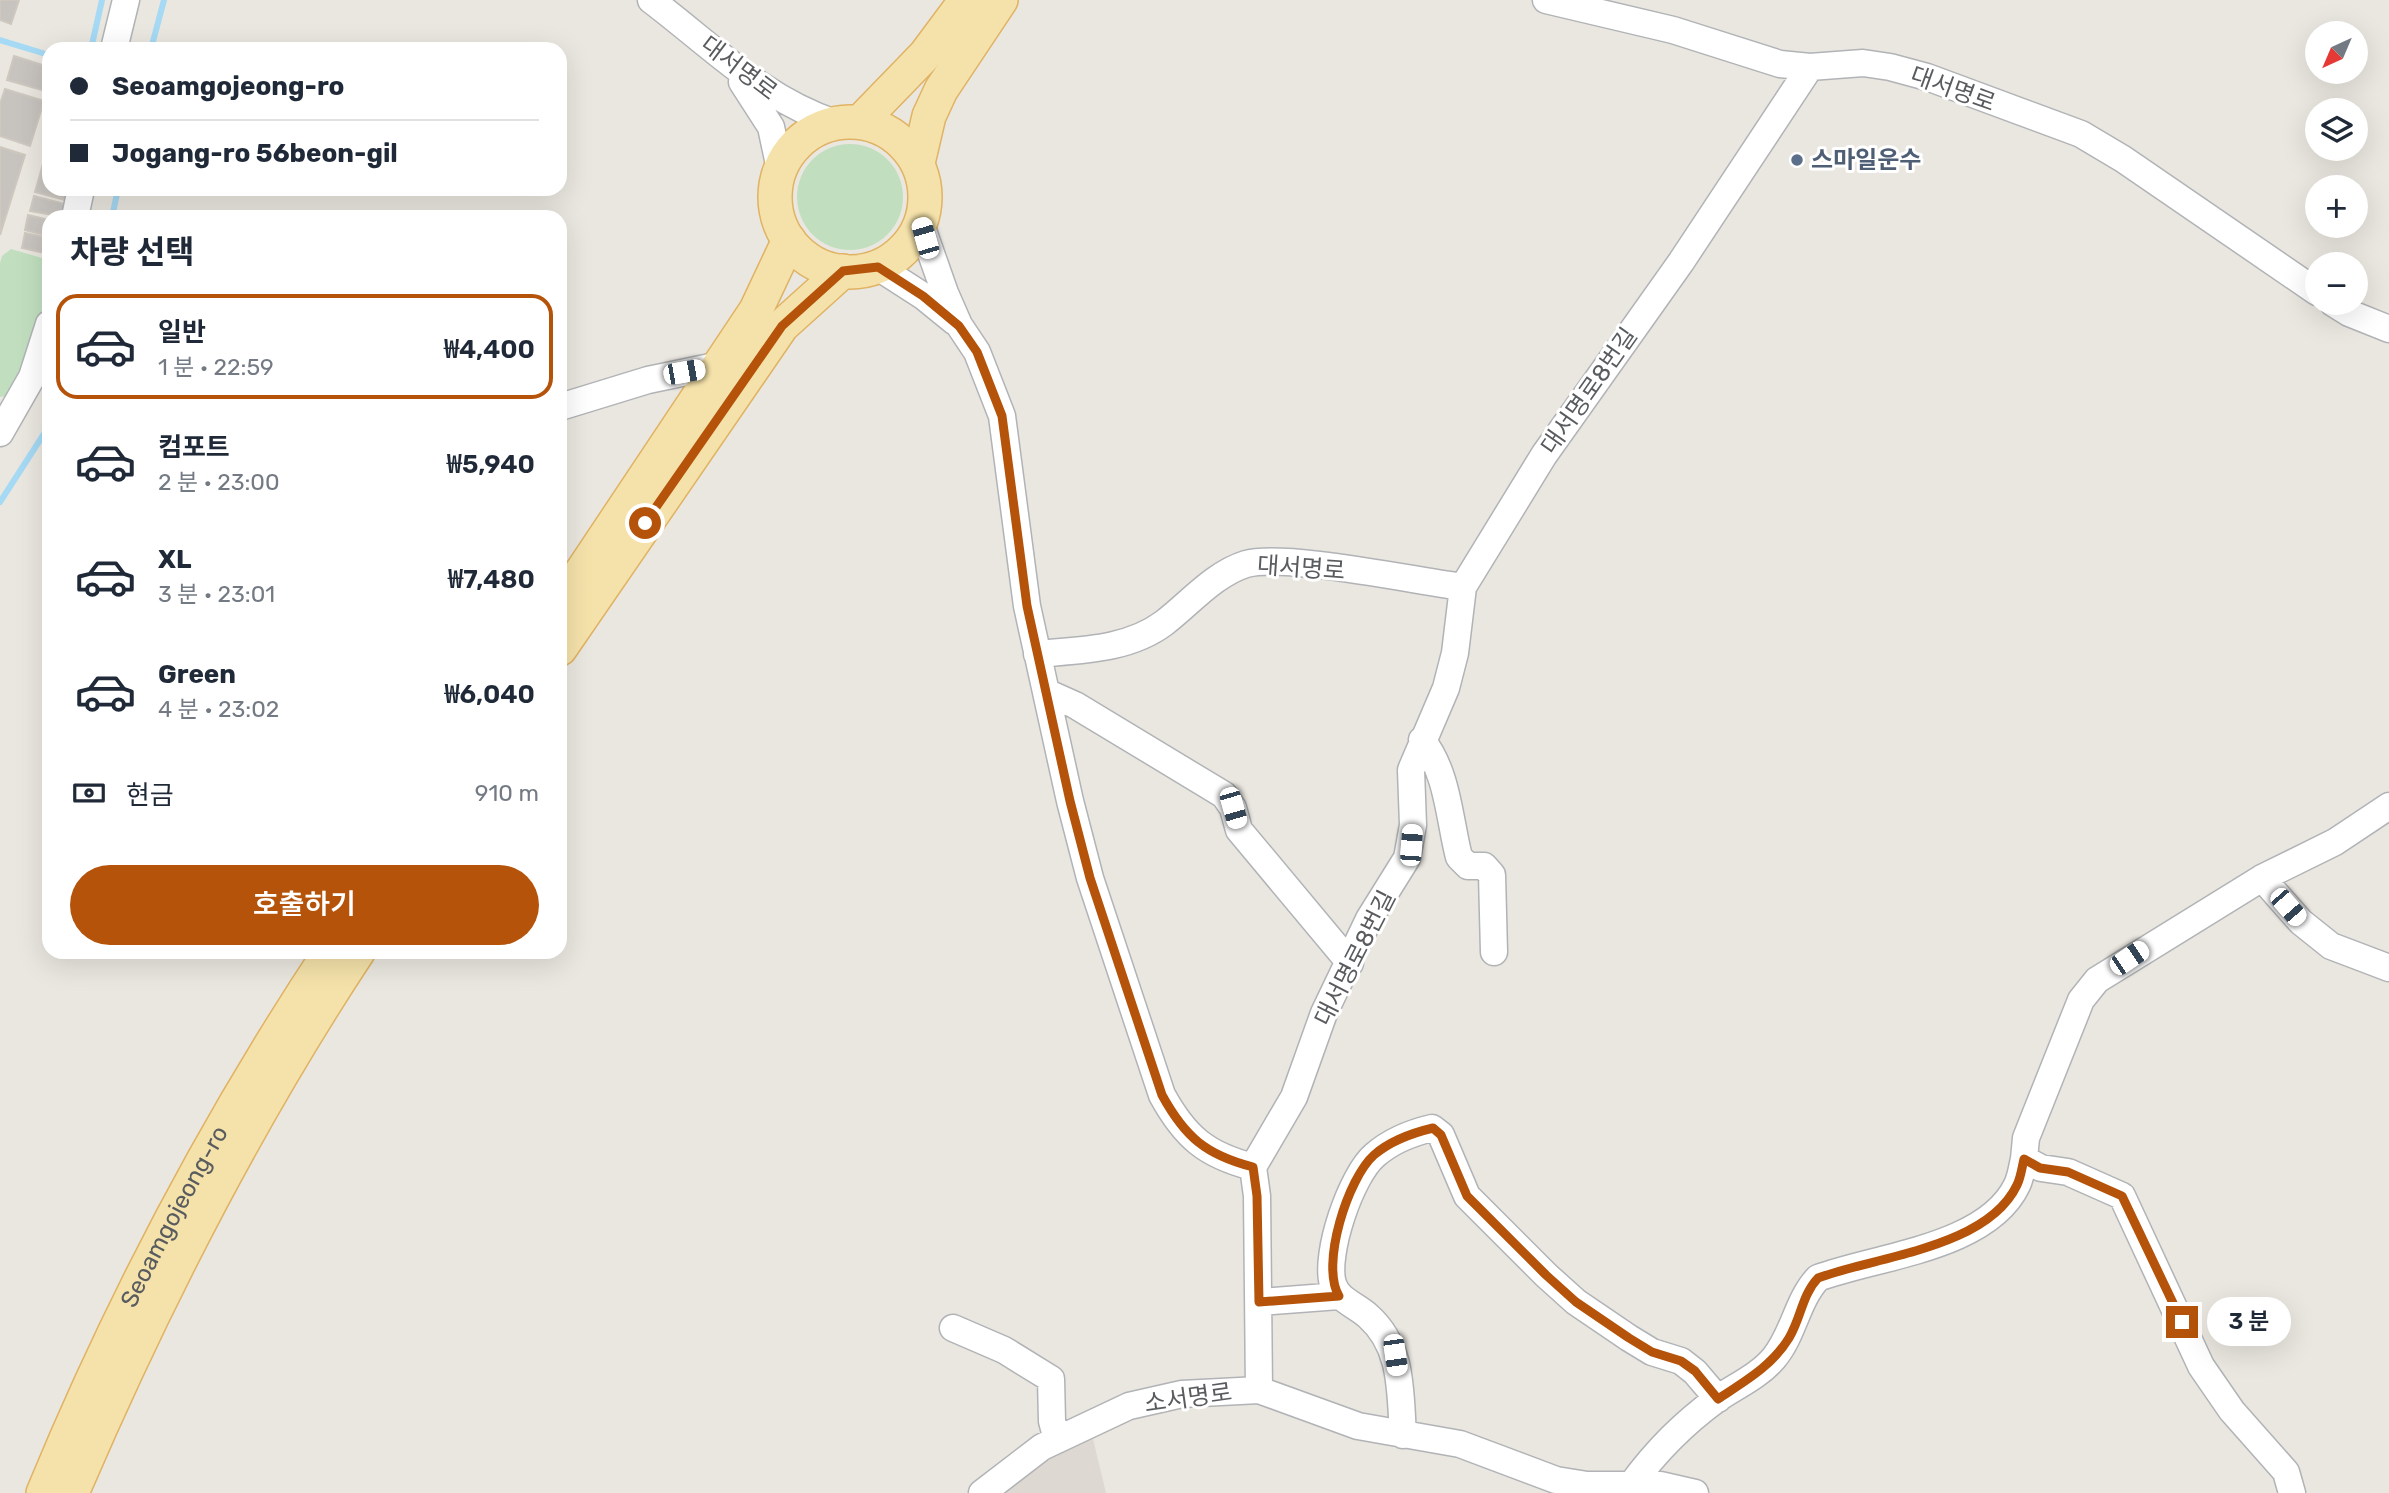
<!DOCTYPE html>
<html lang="ko">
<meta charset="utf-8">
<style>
:root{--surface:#fff;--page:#f2f2f3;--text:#1f2937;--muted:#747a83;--line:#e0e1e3;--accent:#b45309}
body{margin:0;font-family:Rubik,"Noto Sans KR",sans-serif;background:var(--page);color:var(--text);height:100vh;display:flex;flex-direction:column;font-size:26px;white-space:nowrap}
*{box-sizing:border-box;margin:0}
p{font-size:23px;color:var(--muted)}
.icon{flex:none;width:38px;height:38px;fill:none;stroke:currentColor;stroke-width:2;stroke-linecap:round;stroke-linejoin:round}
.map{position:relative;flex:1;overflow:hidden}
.panel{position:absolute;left:42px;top:210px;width:525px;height:749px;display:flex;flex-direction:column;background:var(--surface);border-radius:21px;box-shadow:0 7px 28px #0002}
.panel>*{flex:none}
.banner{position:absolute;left:42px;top:42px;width:525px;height:154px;border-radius:21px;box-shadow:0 7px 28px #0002;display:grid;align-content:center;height:154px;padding:0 28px;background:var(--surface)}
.needle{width:46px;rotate:224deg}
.buttons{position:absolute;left:2305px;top:21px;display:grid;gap:14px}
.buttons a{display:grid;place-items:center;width:63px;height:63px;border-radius:50%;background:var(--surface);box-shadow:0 7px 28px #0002;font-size:35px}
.end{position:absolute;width:32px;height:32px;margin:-16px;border:9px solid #b45309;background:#fff;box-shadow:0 0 0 4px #fff}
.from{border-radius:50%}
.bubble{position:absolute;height:49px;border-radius:24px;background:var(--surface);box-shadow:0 7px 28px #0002;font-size:23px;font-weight:600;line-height:49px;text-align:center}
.car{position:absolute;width:21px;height:42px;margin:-21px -10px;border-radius:9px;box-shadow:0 0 5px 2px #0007;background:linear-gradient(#fff 24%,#345 0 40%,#fff 0 76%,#345 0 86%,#fff 0)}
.banner b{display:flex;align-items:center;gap:24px;height:66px;font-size:26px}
.banner b+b{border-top:2px solid var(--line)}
.banner i{width:18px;height:18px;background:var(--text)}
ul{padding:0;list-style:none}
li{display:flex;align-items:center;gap:21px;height:105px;margin:0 14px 10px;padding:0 14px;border:4px solid transparent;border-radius:21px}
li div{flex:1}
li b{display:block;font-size:26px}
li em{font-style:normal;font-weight:600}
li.active{border-color:var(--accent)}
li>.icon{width:63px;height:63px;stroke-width:1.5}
h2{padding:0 28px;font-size:32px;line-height:84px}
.pay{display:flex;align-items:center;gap:18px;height:77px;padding:0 28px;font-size:26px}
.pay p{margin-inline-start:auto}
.cta{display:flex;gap:14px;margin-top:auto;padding:14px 28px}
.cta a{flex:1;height:80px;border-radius:42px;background:var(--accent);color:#fff;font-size:28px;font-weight:600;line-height:80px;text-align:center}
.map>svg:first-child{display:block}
.education{fill:#ddd8d1}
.green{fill:#c1dfbf}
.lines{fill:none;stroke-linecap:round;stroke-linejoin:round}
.stream{stroke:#a5d9f4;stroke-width:6}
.building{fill:#c7c3bf;stroke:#cec8bf;stroke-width:2}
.minor-casing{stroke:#b1b3b6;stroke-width:29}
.major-casing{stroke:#e0b263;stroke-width:36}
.minor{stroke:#fff;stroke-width:26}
.major{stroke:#f5e2aa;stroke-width:33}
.route{stroke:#b45309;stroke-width:9}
.service-dot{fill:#5c6f8a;stroke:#fff;stroke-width:2.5}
.labels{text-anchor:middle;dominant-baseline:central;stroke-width:6;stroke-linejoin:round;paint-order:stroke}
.street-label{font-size:24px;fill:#595c5f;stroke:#fff}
.service-label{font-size:24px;font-weight:bold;fill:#4e5e75;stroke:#fff;text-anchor:start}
</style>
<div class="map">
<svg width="2389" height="1493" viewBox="0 0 2389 1493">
<rect width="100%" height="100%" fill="#eae7e0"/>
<!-- education -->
<path class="education" d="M1093,1439L1106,1493H996L1040,1462Z"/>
<!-- green -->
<path class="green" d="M797 197a53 53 0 1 1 106 0a53 53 0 1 1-106 0Z
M11,249L49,260C49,319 35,347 6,396L0,397V263L2,256Z"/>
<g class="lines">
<!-- stream -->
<path class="stream" d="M0,40L49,55
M91,49L102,0
M151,49L164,0
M112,217L118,189
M0,502L49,426"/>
</g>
<!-- building -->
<path class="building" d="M0,0H19L11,24L0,20Z
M14,56L49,67V92L7,80Z
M5,89L44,101L30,146L0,136V104Z
M0,147L25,155L0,235Z
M43,164L49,166V189H72L69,201L35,192Z
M34,196L68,205L65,217L30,211Z
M28,215L49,220V236L25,230Z
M25,233L49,238V254L22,248Z"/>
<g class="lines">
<!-- minor casing -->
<g class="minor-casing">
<path id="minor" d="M651,0C712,46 761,98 835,123
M1546,0L1673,30L1780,64L1810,67L1863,63L1890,67L1927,77L2081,134L2123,159L2317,292
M114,49L126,0
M742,82L771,127L780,169
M75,217L81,189
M920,222L945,293L959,325L977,352L1002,416L1027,606L1070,801L1090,878L1162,1095C1185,1137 1206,1155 1253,1167L1257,1196L1259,1390
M878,267L923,296L955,322
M2333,303L2349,313L2389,329
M560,407L648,380L720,365
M0,433L32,377L49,324
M1037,654C1080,650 1128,650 1164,623C1190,603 1214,574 1246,564C1284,553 1416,581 1463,587
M1046,692L1075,705L1224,795L1233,808L1239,830L1350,963
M1422,740C1448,773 1449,818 1459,857L1468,866H1484L1492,875L1494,952
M2262,878L2301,922L2331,946L2389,968
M1253,1167L1294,1097L1324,1013L1369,919L1407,858L1413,825L1411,770L1446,688L1455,653L1463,587L1544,455L1681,262L1810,67
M1259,1302L1339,1296
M953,1328L1004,1350L1051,1379L1052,1421L1057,1440
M1403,1435C1400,1391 1403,1347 1368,1316C1356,1305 1338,1300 1333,1284C1324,1255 1351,1175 1375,1155C1391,1141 1411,1133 1432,1128L1441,1135L1467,1196L1546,1275L1576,1302L1629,1338L1652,1352L1681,1361L1695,1372L1718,1399
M1632,1484C1656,1451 1684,1423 1717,1399C1736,1386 1759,1376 1774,1358C1794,1334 1797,1300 1818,1278C1877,1256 1987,1248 2017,1185C2021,1177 2022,1167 2024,1159
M982,1493L1042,1447L1129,1406L1182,1394L1259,1390L1358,1426L1460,1444L1556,1480L1587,1485H1660L1695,1493
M2292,1493L2286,1472L2232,1411L2201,1366L2122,1196L2068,1172L2041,1168L2024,1159L2026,1138L2081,1000L2097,980L2262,878L2335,842L2389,806"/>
</g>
<!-- major casing -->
<g class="major-casing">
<g id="major">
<path d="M860,122L925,55L966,0"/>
<circle cx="850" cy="197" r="75"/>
<path d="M918,163L929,116L941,90L1001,0"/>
<path d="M560,604L756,310L789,240"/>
<path d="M560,649L782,326L843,271"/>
<path id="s1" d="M43,1493C121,1304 217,1122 330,952"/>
<path d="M72,1493C153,1304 245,1123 358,952"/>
</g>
</g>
<!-- minor -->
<use href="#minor" class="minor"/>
<!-- major -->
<use href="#major" class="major"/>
</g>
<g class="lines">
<!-- route -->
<path class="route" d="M645,523L782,326L843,271L878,267L923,296L959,326L977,352L1002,416L1027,606L1070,801L1090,878L1162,1095C1185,1137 1206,1155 1253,1167L1257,1196L1259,1302L1339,1296C1320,1265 1348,1178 1374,1155C1390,1141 1412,1133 1433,1128L1441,1135L1467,1196L1546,1275L1576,1302L1629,1338L1652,1352L1681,1361L1695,1371L1718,1399C1745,1381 1772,1366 1789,1338C1801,1318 1802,1295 1818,1278C1877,1256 1987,1248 2017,1185C2021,1177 2022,1167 2024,1159L2040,1168L2068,1172L2122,1196L2182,1322"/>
</g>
<!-- markers -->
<circle class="service-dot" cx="1797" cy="160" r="7"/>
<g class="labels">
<!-- street labels -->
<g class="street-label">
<text transform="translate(739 68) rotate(37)">대서명로</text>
<text transform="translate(1953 89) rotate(20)">대서명로</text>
<text transform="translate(1589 391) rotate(-55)">대서명로8번길</text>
<text transform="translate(1301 568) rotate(4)">대서명로</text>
<text transform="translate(1355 958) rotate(-63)">대서명로8번길</text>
<text stroke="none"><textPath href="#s1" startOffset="306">Seoamgojeong-ro</textPath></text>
<text transform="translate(1188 1398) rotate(-8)">소서명로</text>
</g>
<!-- service labels -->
<g class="service-label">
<text x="1811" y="160">스마일운수</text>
</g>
</g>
</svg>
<div class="buttons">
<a><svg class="needle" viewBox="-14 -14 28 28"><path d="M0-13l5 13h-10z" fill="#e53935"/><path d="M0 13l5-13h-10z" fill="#747a83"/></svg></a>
<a><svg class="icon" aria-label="layers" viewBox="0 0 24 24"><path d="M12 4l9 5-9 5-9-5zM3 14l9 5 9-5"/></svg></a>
<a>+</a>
<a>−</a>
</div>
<i class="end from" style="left:645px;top:523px"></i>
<i class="end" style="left:2182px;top:1322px"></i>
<div class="bubble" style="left:2207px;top:1297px;width:84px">3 분</div>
<i class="car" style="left:925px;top:238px;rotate:344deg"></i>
<i class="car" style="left:684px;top:372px;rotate:80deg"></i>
<i class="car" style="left:1233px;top:808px;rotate:164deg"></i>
<i class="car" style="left:1411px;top:845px;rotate:4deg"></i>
<i class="car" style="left:2288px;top:907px;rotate:139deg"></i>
<i class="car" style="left:2129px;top:958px;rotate:56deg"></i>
<i class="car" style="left:1395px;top:1355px;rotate:172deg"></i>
<div class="banner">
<b><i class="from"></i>Seoamgojeong-ro</b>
<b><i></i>Jogang-ro 56beon-gil</b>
</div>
<section class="panel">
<h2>차량 선택</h2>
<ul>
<li class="active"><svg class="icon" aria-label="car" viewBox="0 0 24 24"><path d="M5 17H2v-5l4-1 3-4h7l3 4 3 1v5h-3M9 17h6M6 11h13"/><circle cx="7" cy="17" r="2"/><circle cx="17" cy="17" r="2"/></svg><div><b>일반</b><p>1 분 · 22:59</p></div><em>₩4,400</em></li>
<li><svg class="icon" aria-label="car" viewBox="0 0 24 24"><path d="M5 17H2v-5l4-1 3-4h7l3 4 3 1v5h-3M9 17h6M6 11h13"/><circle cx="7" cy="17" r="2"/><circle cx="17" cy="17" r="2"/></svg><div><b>컴포트</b><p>2 분 · 23:00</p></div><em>₩5,940</em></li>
<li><svg class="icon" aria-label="car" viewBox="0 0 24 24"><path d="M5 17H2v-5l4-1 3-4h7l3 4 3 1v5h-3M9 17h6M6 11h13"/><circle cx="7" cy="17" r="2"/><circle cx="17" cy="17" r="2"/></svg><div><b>XL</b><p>3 분 · 23:01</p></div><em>₩7,480</em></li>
<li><svg class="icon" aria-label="car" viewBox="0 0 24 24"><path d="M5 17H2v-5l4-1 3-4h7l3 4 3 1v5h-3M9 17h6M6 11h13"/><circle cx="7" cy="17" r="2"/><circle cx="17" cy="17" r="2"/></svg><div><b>Green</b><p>4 분 · 23:02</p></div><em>₩6,040</em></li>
</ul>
<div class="pay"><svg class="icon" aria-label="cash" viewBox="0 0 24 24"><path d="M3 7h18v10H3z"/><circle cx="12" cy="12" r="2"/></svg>현금<p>910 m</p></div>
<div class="cta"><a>호출하기</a></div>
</section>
</div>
